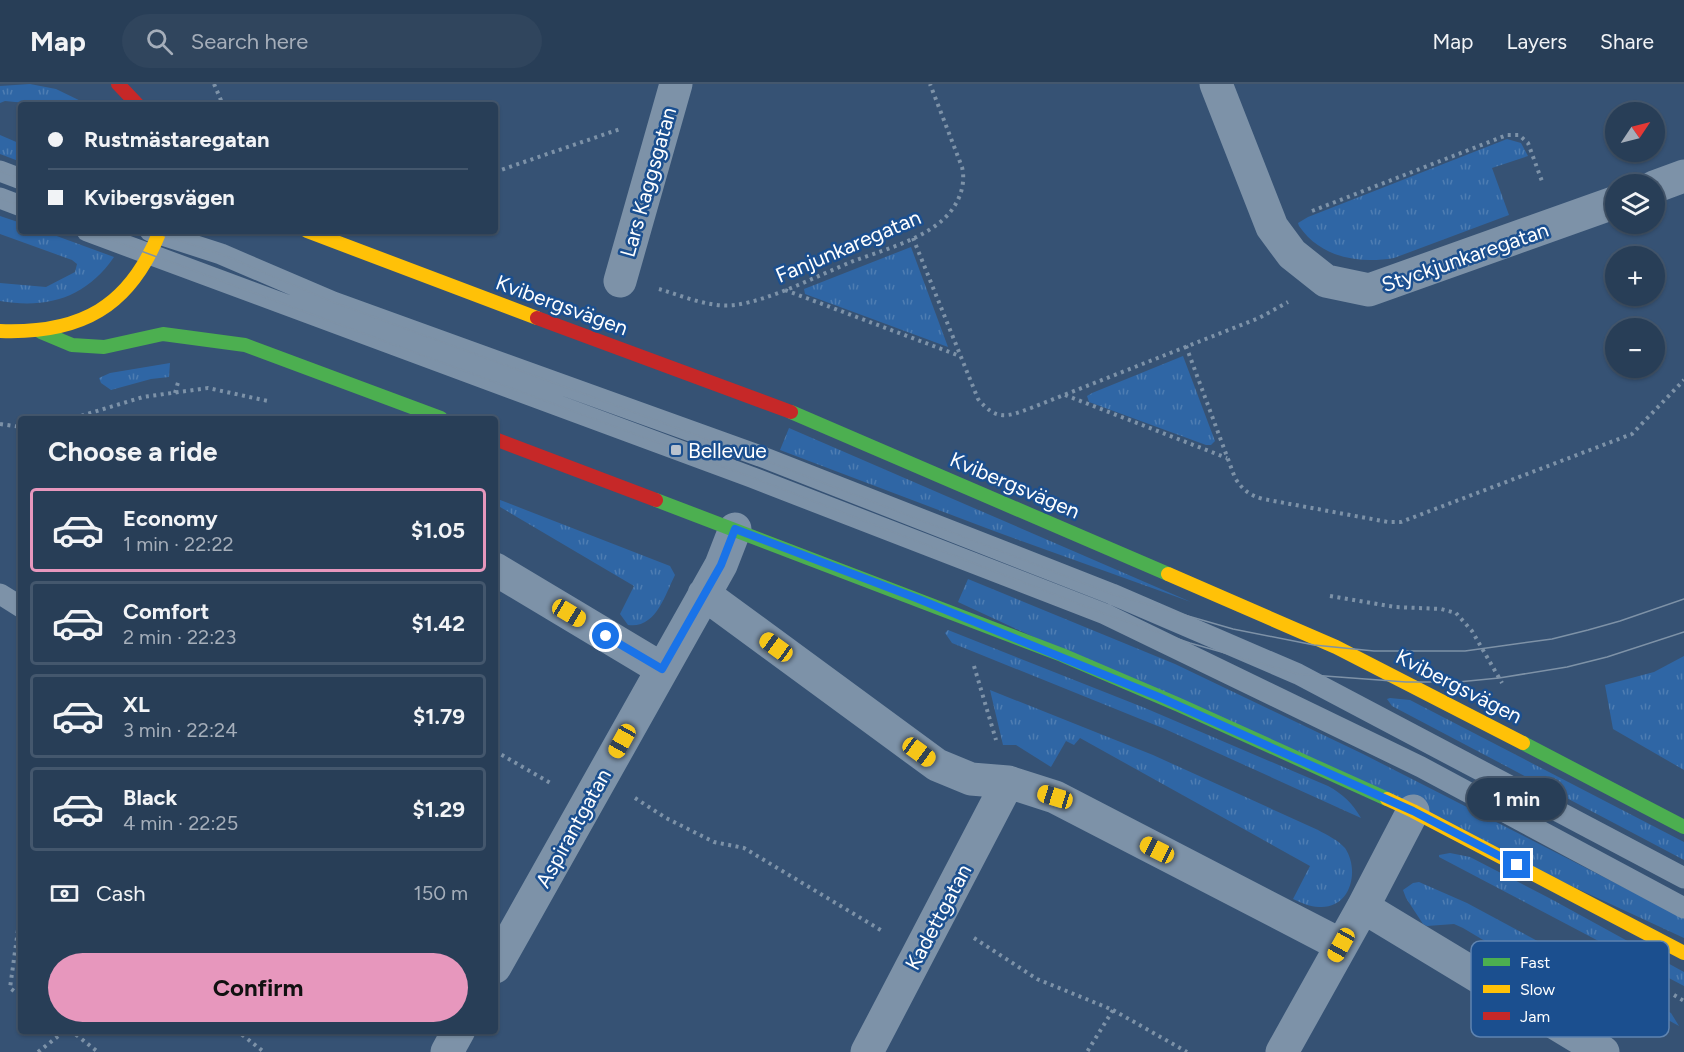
<!DOCTYPE html>
<meta charset="utf-8">
<style>
:root{--surface:#283e57;--page:#30455d;--text:#f1f3f6;--muted:#a5aeba;--line:#44576d;--accent:#e797bd}
body{margin:0;font-family:Figtree,sans-serif;background:var(--page);color:var(--text);height:100vh;display:flex;flex-direction:column;font-size:22px;white-space:nowrap}
*{box-sizing:border-box;margin:0}
p{font-size:20px;color:var(--muted)}
.icon{flex:none;width:33px;height:33px;fill:none;stroke:currentColor;stroke-width:2;stroke-linecap:round;stroke-linejoin:round}
.map{position:relative;flex:1;overflow:hidden}
.side{position:absolute;left:18px;top:332px;width:480px;height:618px;display:flex;flex-direction:column;background:var(--surface);border-radius:6px;box-shadow:0 2px 4px #0004,0 0 0 2px var(--line)}
.side>*{flex:none}
.banner{position:absolute;left:18px;top:18px;width:480px;height:132px;border-radius:6px;box-shadow:0 2px 4px #0004,0 0 0 2px var(--line);display:grid;align-content:center;height:132px;padding:0 30px;background:var(--surface)}
.needle{width:39px;rotate:55deg}
.fabs{position:absolute;left:1605px;top:18px;display:grid;gap:12px}
.fabs a{display:grid;place-items:center;width:60px;height:60px;border-radius:50%;background:var(--surface);box-shadow:0 2px 4px #0004,0 0 0 2px var(--line);font-size:30px}
.end{position:absolute;width:27px;height:27px;margin:-14px;border:8px solid #1a73e8;background:#fff;box-shadow:0 0 0 3px #fff}
.from{border-radius:50%}
.bubble{position:absolute;height:42px;border-radius:21px;background:var(--surface);box-shadow:0 2px 4px #0004,0 0 0 2px var(--line);font-size:20px;font-weight:700;line-height:42px;text-align:center}
.car{position:absolute;width:18px;height:36px;margin:-18px -9px;border-radius:8px;box-shadow:0 0 4px 2px #0007;background:linear-gradient(#f5c518 24%,#345 0 40%,#f5c518 0 76%,#345 0 86%,#f5c518 0)}
.banner b{display:flex;align-items:center;gap:21px;height:57px;font-size:22px}
.banner b+b{border-top:2px solid var(--line)}
.banner i{width:15px;height:15px;background:var(--text)}
ul{padding:0;list-style:none}
li{display:flex;align-items:center;gap:18px;height:84px;margin:0 12px 9px;padding:0 18px;border:3px solid var(--line);border-radius:6px}
li div{flex:1}
li b{display:block;font-size:22px}
li em{font-style:normal;font-weight:700}
li.active{border-color:var(--accent)}
li>.icon{width:54px;height:54px;stroke-width:1.5}
h2{padding:0 30px;font-size:27px;line-height:72px}
.pay{display:flex;align-items:center;gap:15px;height:66px;padding:0 30px;font-size:22px}
.pay p{margin-inline-start:auto}
.primary-button{display:flex;gap:12px;margin-top:auto;padding:12px 30px}
.primary-button a{flex:1;height:69px;border-radius:36px;background:var(--accent);color:#111;font-size:24px;font-weight:700;line-height:69px;text-align:center}
header{display:flex;align-items:center;gap:36px;box-sizing:border-box;height:84px;padding:0 30px;background:var(--surface);border-bottom:2px solid var(--line)}
header strong{font-size:28px}
nav{display:flex;gap:33px;margin-inline-start:auto;font-size:21px}
.search{width:420px;height:54px;background:var(--page);display:flex;align-items:center;gap:15px;box-sizing:border-box;padding:0 21px;border-radius:33px;color:var(--muted);font-size:22px}
.map>svg:first-child{display:block}
.grass{fill:url(#grass-tufts)}
.lines{fill:none;stroke-linecap:round;stroke-linejoin:round}
.path{stroke:#7d92a8;stroke-width:4;stroke-dasharray:3 4.5;stroke-linecap:butt}
.lane{stroke:#7d92a8;stroke-width:21}
.street{stroke:#7d92a8;stroke-width:33}
.fast{stroke:#4caf50;stroke-width:14}
.slow{stroke:#ffc107;stroke-width:14}
.jam{stroke:#c62828;stroke-width:14}
.tram{stroke:#7e92a7;stroke-width:1.5}
.route{stroke:#1a73e8;stroke-width:8}
.poi-dot{fill:#b9c2ce;stroke:#1b4f8f;stroke-width:2}
.labels{text-anchor:middle;dominant-baseline:central;stroke-width:5;stroke-linejoin:round;paint-order:stroke}
.street-label{font-size:21px;fill:#fff;stroke:#1b4f8f}
.poi-label{font-size:21px;fill:#fff;stroke:#1b4f8f;text-anchor:start}
.key{fill:#1b4f8f;stroke:#5f84b1;stroke-width:1.5}
.key-label{font-size:16px;fill:#fff}
</style>
<header>
<strong>Map</strong>
<div class="search"><svg class="icon" aria-label="search" viewBox="0 0 24 24"><circle cx="10" cy="10" r="6"/><path d="M15 15l6 6"/></svg>Search here</div>
<nav><a>Map</a><a>Layers</a><a>Share</a></nav>
</header>
<div class="map">
<svg width="1684" height="968" viewBox="0 0 1684 968">
<defs>
<pattern id="grass-tufts" width="24" height="20" patternUnits="userSpaceOnUse" patternTransform="scale(1.5)"><rect width="24" height="20" fill="#2f66a5"/><path d="M3 7l-1-3M5 7V3M7 7l1-3M15 17l-1-3M17 17v-4M19 17l1-3" fill="none" stroke="#4e7db2"/></pattern>
</defs>
<rect width="100%" height="100%" fill="#365274"/>
<!-- grass -->
<path class="grass" d="M30,0L56,5L89,21H46L5,17L0,19V2Z
M0,51L21,60V78L0,70Z
M1507,55L1521,59L1528,72L1492,84L1509,131L1394,174C1359,180 1321,174 1299,142L1298,139L1308,133Z
M0,132L21,139V147H43L114,173C86,214 47,225 0,217V199L46,203L75,188L77,180L72,176L0,150Z
M911,163L948,263L805,210L804,205Z
M1183,272L1215,357L1211,361H1206L1089,318L1087,312L1092,309Z
M170,279L169,293L151,295L111,306L101,299L99,294L110,289Z
M789,344L1191,518L994,447L780,366Z
M495,414L670,482L675,491C665,511 656,545 628,541L620,530L634,502L495,420Z
M968,495L1175,580L1363,670L1684,834V854L958,518Z
M948,546L1145,624L1328,702C1343,710 1353,720 1361,734L1165,645L952,559L945,549Z
M1684,572V686L1613,645L1605,601L1654,588Z
M990,606L1153,671L1318,746C1327,751 1338,756 1345,764C1360,786 1351,825 1319,823C1310,823 1302,819 1293,815L1310,782L1080,654L1074,661L1066,657L1051,683L1016,661H1003Z
M1390,614L1410,616L1684,758V776L1392,622L1387,615Z
M1450,769L1470,773L1551,815L1684,888V902L1439,773V771Z
M1419,798L1467,819L1671,929L1679,942L1597,897L1584,916L1463,844L1454,840L1427,842L1423,840L1406,814L1403,806L1413,799Z"/>
<g class="lines">
<!-- path -->
<path class="path" d="M214,0L223,21
M495,88L620,45
M1312,127L1507,51H1519L1528,59L1543,100
M913,154L978,315C996,337 1007,333 1031,324L1259,234L1288,218
M659,205C683,212 709,224 735,221C771,216 817,192 851,178C880,167 915,158 939,139C956,126 967,104 962,83L930,0
M785,206L960,272
M1186,262L1235,394C1243,406 1249,411 1263,415L1388,438H1401L1632,350L1684,296
M175,309L179,295
M1065,311L1227,374
M74,334L143,313L208,304L268,317
M0,340L21,343
M1330,512L1395,523L1441,525L1456,529L1472,547L1502,599
M974,582L996,656
M495,667L552,700
M635,714L666,734L714,758L744,764L884,848
M21,824L10,904L21,912
M974,854L1037,895L1113,926L1087,968
M1674,911L1684,917
M1113,926L1187,968
M70,946L98,968
M236,946L264,968
M38,968L66,946"/>
<!-- lane -->
<path class="lane" d="M0,87L21,95
M0,114L21,122
M87,147L751,393L1105,530L1421,683L1684,824
M150,147L221,170L333,218L760,372L1112,510L1298,590L1684,794
M0,510L21,523"/>
<!-- street -->
<path class="street" d="M1216,0L1272,143L1292,170L1326,197L1369,206L1616,118
M1654,103L1684,92
M620,197L676,0
M495,485L662,585
M704,510L937,681L971,695L1008,698L1055,713L1341,861
M1363,823L1603,968
M495,883L721,481L735,445
M447,968L459,946
M867,968L1008,698
M1282,968L1363,823L1413,727"/>
<!-- fast -->
<path class="fast" d="M41,248L72,261L104,263L163,250L245,261L441,334
M791,328L1168,490
M656,416L1062,571L1179,621L1387,715
M1523,659L1684,743"/>
<!-- slow -->
<path class="slow" d="M307,147L537,234
M0,247C81,250 130,223 160,147
M1168,490L1336,563L1523,659
M1387,715L1413,727L1684,869"/>
<!-- jam -->
<path class="jam" d="M118,0L138,21
M537,234L791,328
M495,355L656,416"/>
<!-- tram -->
<path class="tram" d="M0,87L21,95
M0,114L21,122
M87,147L751,393L1105,530L1190,559L1298,590L1406,598H1458L1499,594L1567,583L1607,573L1684,548
M150,147L221,170L333,218L759,374L1112,510L1233,545L1314,561L1374,567H1465L1552,555L1588,546L1620,537L1684,515"/>
</g>
<g class="lines">
<!-- route -->
<path class="route" d="M606,552L662,585L721,481L735,445L916,514L1159,613L1413,727L1517,781"/>
</g>
<!-- markers -->
<rect class="poi-dot" x="670" y="360" width="12" height="12" rx="3"/>
<g class="labels">
<!-- street labels -->
<g class="street-label">
<text transform="translate(648 98) rotate(-74)">Lars Kaggsgatan</text>
<text transform="translate(848 162) rotate(-23)">Fanjunkaregatan</text>
<text transform="translate(1465 173) rotate(-19)">Styckjunkaregatan</text>
<text transform="translate(562 221) rotate(20)">Kvibergsvägen</text>
<text transform="translate(1015 401) rotate(23)">Kvibergsvägen</text>
<text transform="translate(1459 602) rotate(27)">Kvibergsvägen</text>
<text transform="translate(573 744) rotate(-61)">Aspirantgatan</text>
<text transform="translate(938 833) rotate(-62)">Kadettgatan</text>
</g>
<!-- poi labels -->
<g class="poi-label">
<text x="688" y="366">Bellevue</text>
</g>
</g>
<!-- legend -->
<rect x="1471" y="857" width="198" height="96" rx="9" class="key"/>
<rect x="1483" y="874" width="27" height="8" fill="#4caf50"/>
<rect x="1483" y="901" width="27" height="8" fill="#ffc107"/>
<rect x="1483" y="928" width="27" height="8" fill="#c62828"/>
<g class="key-label">
<text x="1520" y="884">Fast</text>
<text x="1520" y="911">Slow</text>
<text x="1520" y="938">Jam</text>
</g>
</svg>
<div class="fabs">
<a><svg class="needle" viewBox="-14 -14 28 28"><path d="M0-13l5 13h-10z" fill="#e53935"/><path d="M0 13l5-13h-10z" fill="#a5aeba"/></svg></a>
<a><svg class="icon" aria-label="layers" viewBox="0 0 24 24"><path d="M12 4l9 5-9 5-9-5zM3 14l9 5 9-5"/></svg></a>
<a>+</a>
<a>−</a>
</div>
<i class="end from" style="left:606px;top:552px"></i>
<i class="end" style="left:1517px;top:781px"></i>
<div class="bubble" style="left:1467px;top:694px;width:99px">1 min</div>
<i class="car" style="left:569px;top:529px;rotate:121deg"></i>
<i class="car" style="left:776px;top:563px;rotate:306deg"></i>
<i class="car" style="left:622px;top:657px;rotate:209deg"></i>
<i class="car" style="left:919px;top:668px;rotate:126deg"></i>
<i class="car" style="left:1055px;top:713px;rotate:287deg"></i>
<i class="car" style="left:1157px;top:766px;rotate:297deg"></i>
<i class="car" style="left:1341px;top:861px;rotate:209deg"></i>
<div class="banner">
<b><i class="from"></i>Rustmästaregatan</b>
<b><i></i>Kvibergsvägen</b>
</div>
<section class="side">
<h2>Choose a ride</h2>
<ul>
<li class="active"><svg class="icon" aria-label="car" viewBox="0 0 24 24"><path d="M5 17H2v-5l4-1 3-4h7l3 4 3 1v5h-3M9 17h6M6 11h13"/><circle cx="7" cy="17" r="2"/><circle cx="17" cy="17" r="2"/></svg><div><b>Economy</b><p>1 min · 22:22</p></div><em>$1.05</em></li>
<li><svg class="icon" aria-label="car" viewBox="0 0 24 24"><path d="M5 17H2v-5l4-1 3-4h7l3 4 3 1v5h-3M9 17h6M6 11h13"/><circle cx="7" cy="17" r="2"/><circle cx="17" cy="17" r="2"/></svg><div><b>Comfort</b><p>2 min · 22:23</p></div><em>$1.42</em></li>
<li><svg class="icon" aria-label="car" viewBox="0 0 24 24"><path d="M5 17H2v-5l4-1 3-4h7l3 4 3 1v5h-3M9 17h6M6 11h13"/><circle cx="7" cy="17" r="2"/><circle cx="17" cy="17" r="2"/></svg><div><b>XL</b><p>3 min · 22:24</p></div><em>$1.79</em></li>
<li><svg class="icon" aria-label="car" viewBox="0 0 24 24"><path d="M5 17H2v-5l4-1 3-4h7l3 4 3 1v5h-3M9 17h6M6 11h13"/><circle cx="7" cy="17" r="2"/><circle cx="17" cy="17" r="2"/></svg><div><b>Black</b><p>4 min · 22:25</p></div><em>$1.29</em></li>
</ul>
<div class="pay"><svg class="icon" aria-label="cash" viewBox="0 0 24 24"><path d="M3 7h18v10H3z"/><circle cx="12" cy="12" r="2"/></svg>Cash<p>150 m</p></div>
<div class="primary-button"><a>Confirm</a></div>
</section>
</div>
